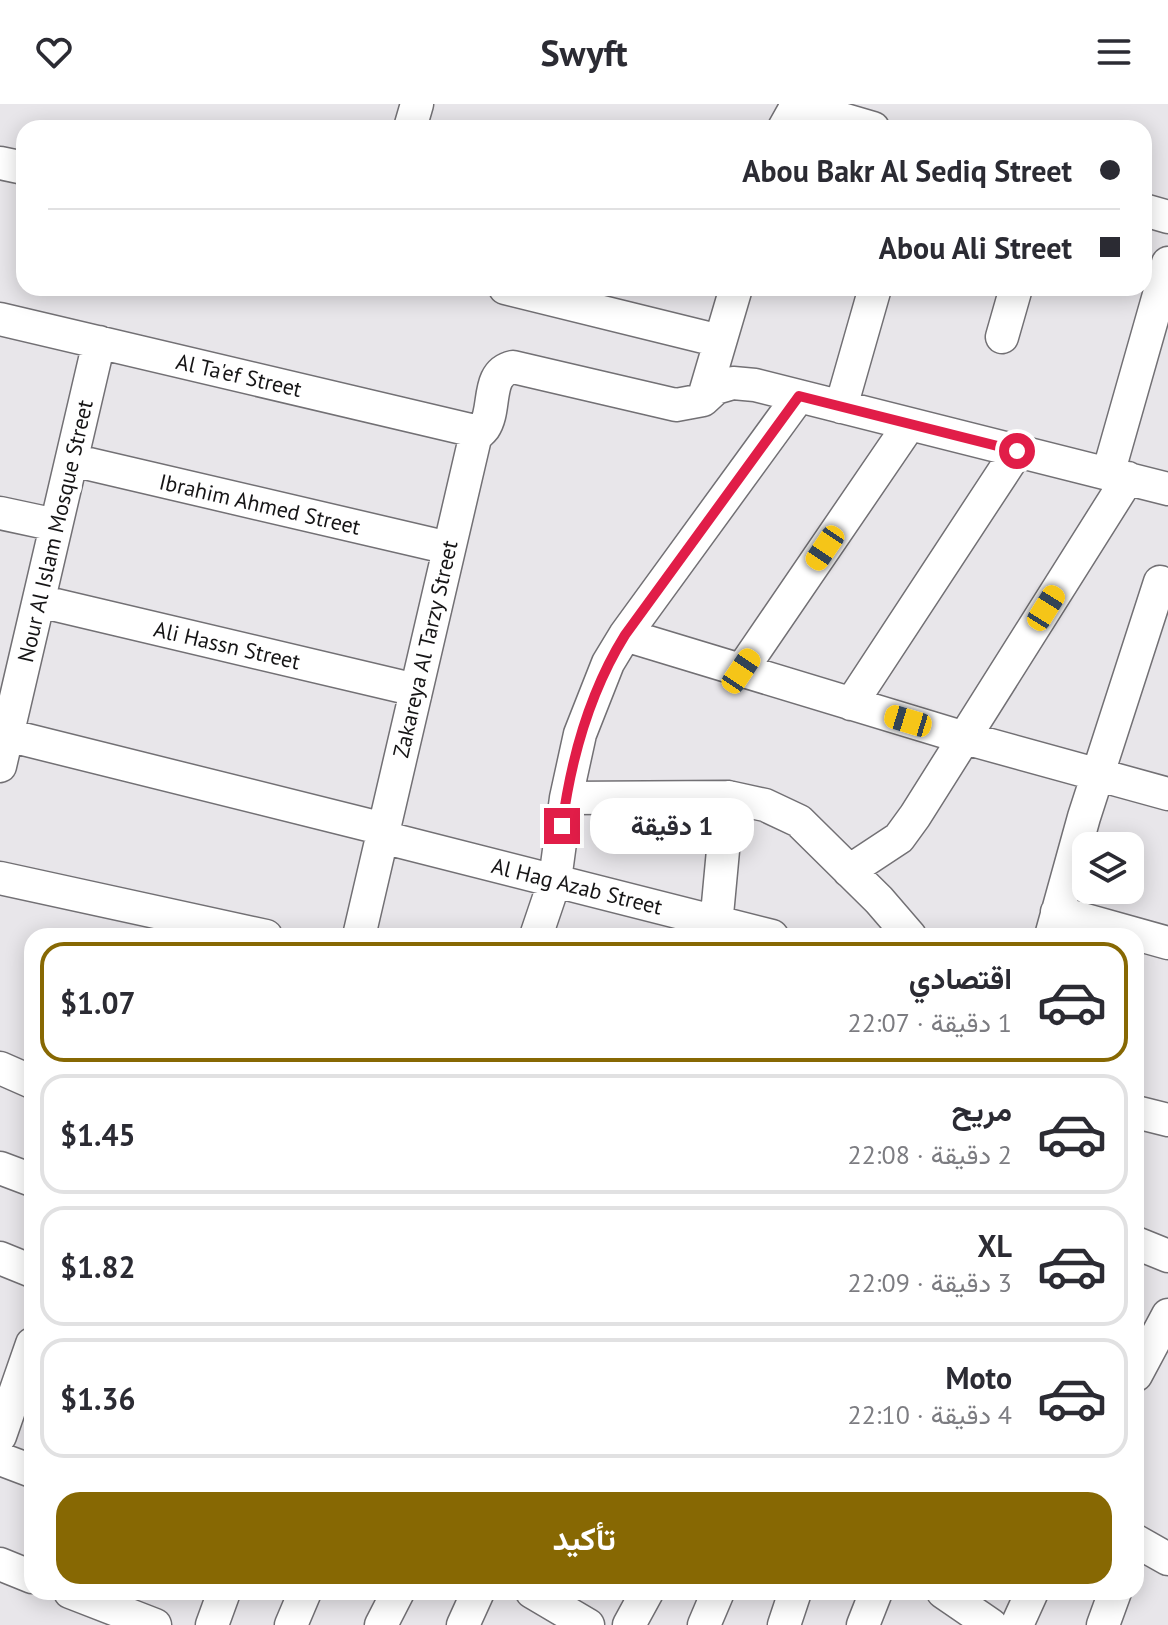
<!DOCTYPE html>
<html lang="ar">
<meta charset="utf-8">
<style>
:root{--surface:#fff;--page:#f2f2f3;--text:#2b2b33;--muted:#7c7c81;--line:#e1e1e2;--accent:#876803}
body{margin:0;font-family:"PT Sans",Vazirmatn,sans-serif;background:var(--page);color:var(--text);direction:rtl;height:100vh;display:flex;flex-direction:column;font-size:30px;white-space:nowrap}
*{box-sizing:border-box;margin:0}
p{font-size:26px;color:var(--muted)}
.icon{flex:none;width:44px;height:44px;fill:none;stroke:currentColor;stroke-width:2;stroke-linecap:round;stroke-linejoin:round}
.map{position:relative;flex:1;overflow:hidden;direction:ltr}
.drawer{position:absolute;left:24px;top:824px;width:1120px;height:672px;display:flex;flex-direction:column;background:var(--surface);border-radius:24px;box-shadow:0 4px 20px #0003;direction:rtl}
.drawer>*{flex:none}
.hud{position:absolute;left:16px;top:16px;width:1136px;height:176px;border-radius:24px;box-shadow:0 4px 20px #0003;direction:rtl;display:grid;align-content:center;height:176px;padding:0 32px;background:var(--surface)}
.fabs{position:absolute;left:1072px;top:728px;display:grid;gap:16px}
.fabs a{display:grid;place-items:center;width:72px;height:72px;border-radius:16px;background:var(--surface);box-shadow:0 4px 20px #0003;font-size:40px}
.end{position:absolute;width:36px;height:36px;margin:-18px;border:10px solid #e11d48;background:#fff;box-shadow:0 0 0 4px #fff}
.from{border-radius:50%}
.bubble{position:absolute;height:56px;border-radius:24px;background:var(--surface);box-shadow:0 4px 20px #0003;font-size:26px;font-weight:700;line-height:56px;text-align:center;direction:rtl}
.car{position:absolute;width:24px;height:48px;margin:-24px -12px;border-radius:10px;box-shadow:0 0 6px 2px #0007;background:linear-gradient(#f5c518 24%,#345 0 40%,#f5c518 0 76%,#345 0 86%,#f5c518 0)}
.hud b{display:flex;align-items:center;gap:28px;height:76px;font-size:30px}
.hud b+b{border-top:2px solid var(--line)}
.hud i{width:20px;height:20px;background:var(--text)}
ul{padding:14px 0 0;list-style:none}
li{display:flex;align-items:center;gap:24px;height:120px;margin:0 16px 12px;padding:0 16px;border:4px solid var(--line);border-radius:24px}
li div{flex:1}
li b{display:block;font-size:30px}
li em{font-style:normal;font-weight:700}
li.selected{border-color:var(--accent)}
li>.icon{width:72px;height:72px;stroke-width:1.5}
.primary-button{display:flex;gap:16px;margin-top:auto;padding:16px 32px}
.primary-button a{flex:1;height:92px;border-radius:24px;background:var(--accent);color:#fff;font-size:32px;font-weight:700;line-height:92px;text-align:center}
header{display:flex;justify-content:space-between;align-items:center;height:104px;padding:0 32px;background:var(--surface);font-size:36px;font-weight:700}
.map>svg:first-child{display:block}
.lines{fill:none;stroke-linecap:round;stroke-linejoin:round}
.street-casing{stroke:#727074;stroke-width:35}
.street{stroke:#fff;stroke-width:32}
.route{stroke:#e11d48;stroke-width:10}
.labels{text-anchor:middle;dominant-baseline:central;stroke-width:8;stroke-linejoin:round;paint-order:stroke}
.street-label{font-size:22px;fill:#161516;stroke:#fff}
</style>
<header><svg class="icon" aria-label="menu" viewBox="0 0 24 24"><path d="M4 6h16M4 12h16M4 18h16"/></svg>Swyft<svg class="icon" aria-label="heart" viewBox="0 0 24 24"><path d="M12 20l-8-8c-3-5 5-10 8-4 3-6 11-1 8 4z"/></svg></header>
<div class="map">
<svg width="1168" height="1521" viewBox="0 0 1168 1521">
<rect width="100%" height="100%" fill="#e8e6ea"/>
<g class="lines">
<!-- street casing -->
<g class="street-casing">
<path id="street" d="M410,24L417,0
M784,24L793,8L804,4L873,24
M0,59L24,64
M1144,106L1168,113
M505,184L720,237
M0,215L479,328
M1002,233L1016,184
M703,296L736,184
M841,303L875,184
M72,356L449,444
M1108,370L1168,159
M0,409L56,421
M39,497L416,586
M625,531L965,634L1168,690
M741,567L909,321
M851,600L1017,347
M7,631L384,725
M0,662L99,238
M566,694L728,693L765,701L799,717L879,796L910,832
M382,733L772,832
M849,767L899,734L915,712L1128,374
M0,774L266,832
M1057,808L1168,839
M359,832L475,334C477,330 481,328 484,324C497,305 485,269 513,263L676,301L703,296L716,284L733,279L755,281L1168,385
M536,832L555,776L566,694L580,630L608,559L625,531L799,292
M715,832L728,693
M1051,832L1084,713L1160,478
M0,964L32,978
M1136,1008L1168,1016
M0,1064L32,1076
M1136,1139L1168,1152
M0,1154L32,1167
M1136,1271L1168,1211
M0,1332L32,1240
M0,1355L32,1367
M1136,1437L1168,1455
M0,1460L32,1473
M70,1488L155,1521
M532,1488L588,1521
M943,1488L991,1521
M212,1521L224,1488
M291,1521L305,1488
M381,1521L398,1488
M463,1521L478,1488
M629,1521L647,1488
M704,1521L718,1488
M784,1521L795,1488
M863,1521L876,1488
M1017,1521L1032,1488
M1103,1521L1115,1488"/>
</g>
<!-- street -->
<use href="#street" class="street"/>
</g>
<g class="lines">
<!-- route -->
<path class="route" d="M562,722C571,654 589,589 625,531L799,292L1017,347"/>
</g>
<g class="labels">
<!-- street labels -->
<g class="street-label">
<text transform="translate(239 271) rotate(13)">Al Ta'ef Street</text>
<text transform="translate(260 400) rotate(13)">Ibrahim Ahmed Street</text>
<text transform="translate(55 427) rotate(-77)">Nour Al Islam Mosque Street</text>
<text transform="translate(227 541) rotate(13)">Ali Hassn Street</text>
<text transform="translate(425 545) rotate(-77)">Zakareya Al Tarzy Street</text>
<text transform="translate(577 782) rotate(14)">Al Hag Azab Street</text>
</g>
</g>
</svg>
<div class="fabs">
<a><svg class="icon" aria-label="layers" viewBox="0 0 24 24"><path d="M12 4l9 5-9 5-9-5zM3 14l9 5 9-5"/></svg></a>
</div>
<i class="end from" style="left:1017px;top:347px"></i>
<i class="end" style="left:562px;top:722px"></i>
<div class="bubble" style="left:590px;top:694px;width:164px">1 دقيقة</div>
<i class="car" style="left:825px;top:444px;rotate:214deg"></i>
<i class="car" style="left:1046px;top:504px;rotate:32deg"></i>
<i class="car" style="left:741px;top:567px;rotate:34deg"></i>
<i class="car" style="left:908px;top:617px;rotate:287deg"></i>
<div class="hud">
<b><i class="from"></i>Abou Bakr Al Sediq Street</b>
<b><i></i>Abou Ali Street</b>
</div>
<section class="drawer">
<ul>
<li class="selected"><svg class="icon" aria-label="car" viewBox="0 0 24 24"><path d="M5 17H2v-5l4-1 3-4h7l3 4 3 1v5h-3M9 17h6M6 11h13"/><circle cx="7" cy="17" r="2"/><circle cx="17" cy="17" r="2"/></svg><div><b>اقتصادي</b><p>1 دقيقة · 22:07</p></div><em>$1.07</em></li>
<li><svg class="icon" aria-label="car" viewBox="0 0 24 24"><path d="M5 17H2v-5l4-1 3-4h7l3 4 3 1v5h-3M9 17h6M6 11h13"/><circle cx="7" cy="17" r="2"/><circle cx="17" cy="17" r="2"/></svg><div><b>مريح</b><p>2 دقيقة · 22:08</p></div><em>$1.45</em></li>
<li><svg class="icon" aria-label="car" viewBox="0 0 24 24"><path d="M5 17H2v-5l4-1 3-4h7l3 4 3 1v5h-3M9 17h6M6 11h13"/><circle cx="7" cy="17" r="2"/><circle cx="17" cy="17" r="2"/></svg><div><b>XL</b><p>3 دقيقة · 22:09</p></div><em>$1.82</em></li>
<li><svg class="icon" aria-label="car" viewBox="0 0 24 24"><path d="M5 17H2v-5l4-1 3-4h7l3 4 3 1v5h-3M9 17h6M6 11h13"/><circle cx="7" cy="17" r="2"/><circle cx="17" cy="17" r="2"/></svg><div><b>Moto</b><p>4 دقيقة · 22:10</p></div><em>$1.36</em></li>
</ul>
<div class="primary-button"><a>تأكيد</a></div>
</section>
</div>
